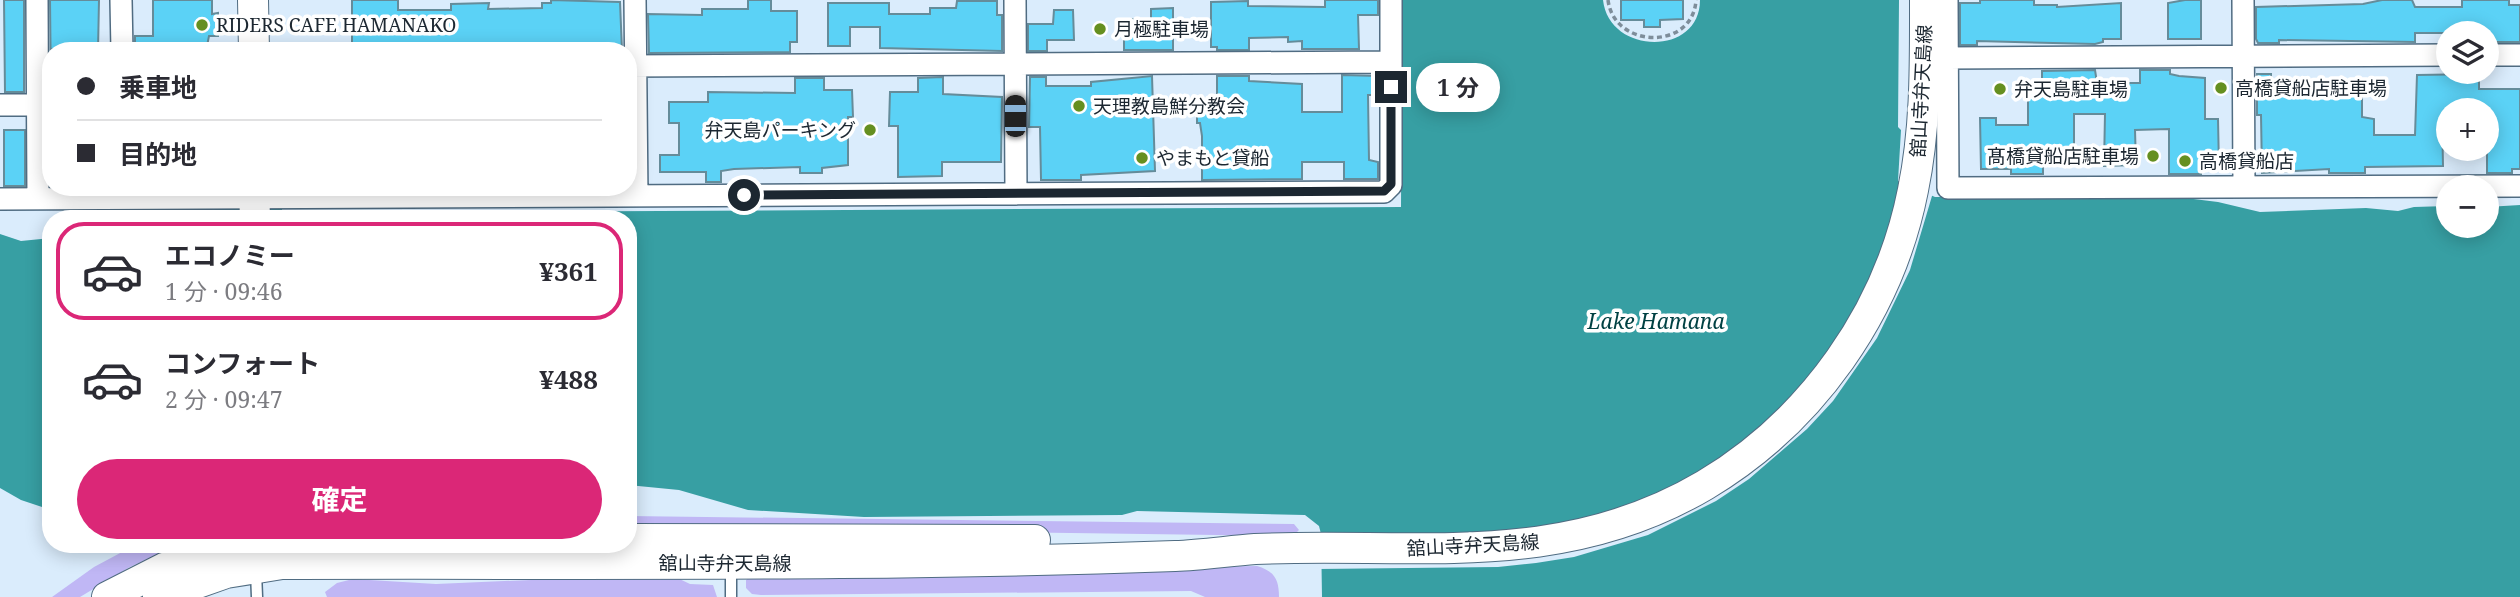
<!DOCTYPE html>
<html lang="ja">
<meta charset="utf-8">
<style>
:root{--surface:#fff;--page:#f2f2f3;--text:#2b2b33;--muted:#7c7c81;--line:#e1e1e2;--accent:#db2777}
body{margin:0;font-family:"Noto Serif","Noto Sans JP",serif;background:var(--page);color:var(--text);height:100vh;display:flex;flex-direction:column;font-size:26px;white-space:nowrap}
*{box-sizing:border-box;margin:0}
p{font-size:23px;color:var(--muted)}
.icon{flex:none;width:38px;height:38px;fill:none;stroke:currentColor;stroke-width:2;stroke-linecap:round;stroke-linejoin:round}
.map{position:relative;flex:1;overflow:hidden}
.sheet{position:absolute;left:42px;top:210px;width:595px;height:343px;display:flex;flex-direction:column;background:var(--surface);border-radius:28px;box-shadow:0 4px 18px #0003}
.sheet>*{flex:none}
.top-card{position:absolute;left:42px;top:42px;width:595px;height:154px;border-radius:28px;box-shadow:0 4px 18px #0003;display:grid;align-content:center;height:154px;padding:0 35px;background:var(--surface)}
.fabs{position:absolute;left:2436px;top:21px;display:grid;gap:14px}
.fabs a{display:grid;place-items:center;width:63px;height:63px;border-radius:50%;background:var(--surface);box-shadow:0 4px 18px #0003;font-size:35px}
.end{position:absolute;width:32px;height:32px;margin:-16px;border:9px solid #1c2731;background:#fff;box-shadow:0 0 0 4px #fff}
.from{border-radius:50%}
.bubble{position:absolute;height:49px;border-radius:24px;background:var(--surface);box-shadow:0 4px 18px #0003;font-size:23px;font-weight:700;line-height:49px;text-align:center}
.car{position:absolute;width:21px;height:42px;margin:-21px -10px;border-radius:9px;box-shadow:0 0 5px 2px #0007;background:linear-gradient(#222 24%,#8ab4d8 0 40%,#222 0 76%,#8ab4d8 0 86%,#222 0)}
.top-card b{display:flex;align-items:center;gap:24px;height:66px;font-size:26px}
.top-card b+b{border-top:2px solid var(--line)}
.top-card i{width:18px;height:18px;background:var(--text)}
ul{padding:12px 0 0;list-style:none}
li{display:flex;align-items:center;gap:21px;height:98px;margin:0 14px 10px;padding:0 21px;border:4px solid transparent;border-radius:28px}
li div{flex:1}
li b{display:block;font-size:26px}
li em{font-style:normal;font-weight:700}
li.active{border-color:var(--accent)}
li>.icon{width:63px;height:63px;stroke-width:1.5}
.button{display:flex;gap:14px;margin-top:auto;padding:14px 35px}
.button a{flex:1;height:80px;border-radius:42px;background:var(--accent);color:#fff;font-size:28px;font-weight:700;line-height:80px;text-align:center}
.map>svg:first-child{display:block}
.green{fill:#c0b7f5}
.water{fill:#379fa3}
.pier{fill:#daecfc}
.building{fill:#5bd2f6;stroke:#658c9a;stroke-width:2}
.lines{fill:none;stroke-linecap:round;stroke-linejoin:round}
.lane-casing{stroke:#506c82;stroke-width:13}
.street-casing{stroke:#506c82;stroke-width:24}
.secondary-casing{stroke:#506c82;stroke-width:32}
.path{stroke:#7e8d9a;stroke-width:3.5;stroke-dasharray:5 3.5;stroke-linecap:butt}
.lane{stroke:#fff;stroke-width:10}
.street{stroke:#fff;stroke-width:21}
.secondary{stroke:#fff;stroke-width:30}
.route{stroke:#1c2731;stroke-width:9}
.poi-dot{fill:#658f20;stroke:#fff;stroke-width:2.5}
.labels{text-anchor:middle;dominant-baseline:central;stroke-width:7;stroke-linejoin:round;paint-order:stroke}
.poi-label{font-size:19px;fill:#1c2731;stroke:#fff;text-anchor:start}
.street-label{font-size:19px;fill:#1c2731;stroke:#fff}
.water-label{font-size:21px;font-style:italic;fill:#004143;stroke:#fff}
</style>
<div class="map">
<svg width="2520" height="597" viewBox="0 0 2520 597">
<rect width="100%" height="100%" fill="#daecfc"/>
<!-- green -->
<path class="green" d="M628,516L1294,524L1299,530L1293,536L932,531L628,532Z
M137,544H180L130,567L80,597H52L94,567Z
M1257,566C1274,571 1279,579 1279,597H1205L1191,591L761,595L752,594L746,588V580L752,575Z
M669,574L690,584L713,585L717,597H327L325,592L337,583L353,579L436,584Z"/>
<!-- water -->
<path class="water" d="M1402,0H1603C1609,55 1700,57 1700,0H1899L1898,127L1901,130L1898,181L1935,197L2169,196L2218,202L2260,212L2366,208L2398,211L2414,207L2448,206V226H2487V207L2520,205V597H1322L1321,534L1319,526L1305,515L1137,511L1122,515L864,517L748,510L679,490L628,485V219H145L237,206H282V213L1401,207Z
M0,234L21,241L51,238V510L21,500L0,488Z"/>
<!-- pier -->
<path class="pier" d="M1909,182L1933,192L1932,196L1910,270L1877,338L1833,401L1807,429L1749,479L1716,501L1648,535L1574,557L1536,563L1498,567L1318,569V536L1497,534L1567,525L1635,504L1700,472L1729,453L1783,407L1829,352L1865,291Z"/>
<!-- building -->
<path class="building" d="M4,0H24V92H5Z
M50,0H99L98,51L51,49V92Z
M153,0H212V14L218,13V36H209L206,51H135V36H153Z
M352,0H398V10H451V4L489,3L488,9L542,8V3H551V0L620,2L622,51H486L462,50L461,46L452,45H400V51H352Z
M748,0H771V11H797V42H790V52L649,53L648,14L702,15V9H748Z
M1325,0H1378V15H1358L1359,49H1302V41L1288,42V37L1249,38V50H1217V47H1211V2L1248,1V6L1325,7Z
M1621,0H1683V19L1660,20V27H1644V20H1621Z
M1980,0H2034V5H2057V7L2121,3V39H2103V42L2095,44L1977,41V45H1960V3H1980Z
M2185,0H2201V39H2168V3Z
M2382,0H2412L2415,7H2462V0H2509V5H2520V42H2487V33H2415V42L2279,40V43H2258L2256,39V7L2363,4Z
M957,1H997V15H1002V51L880,48V27H850V46H828V3H889V14H930V8H956Z
M1173,8V50H1124V19H1151V9Z
M1054,10H1073L1074,40H1047V51H1028V24H1053Z
M2095,70L2097,83H2140V70H2170V74L2179,76L2205,78V119H2218L2219,168H2201V174H2169V129L2135,130L2136,165L2104,166L2105,114H2074V161H2043V174H2011V169H1981L1980,118H1996V125H2028V81H2042V71Z
M2257,74H2271V81L2362,82V117L2374,119V135H2415L2417,75L2479,74V89H2520V169H2512V173H2487V110H2448V114H2442L2443,166L2365,167V173H2329V169L2262,173L2261,115H2257Z
M1342,75L1378,76V95H1368L1369,160L1378,162V179H1344V162H1302V179L1202,180V136L1200,123H1197V104H1217V76H1249V81L1302,84V112H1342Z
M1152,76L1155,171L1081,175V180H1041L1040,127H1029L1030,77H1046V86H1091V82Z
M943,77V94L1002,97L1001,162H942V176L898,177V126H889L890,92H918V78Z
M795,78H824V90H852L853,117H848V165L822,168V173H800V167L734,169L721,171V182H706V172H660V155H679V123H669V102H708V92L795,93Z
M4,130H25V186H4Z"/>
<g class="lines">
<!-- lane casing -->
<g class="lane-casing">
<path id="lane" d="M731,565V597
M256,572L257,597"/>
</g>
<!-- street casing -->
<g class="street-casing">
<path id="street" d="M37,0L38,199
M121,0L122,51
M635,0L637,196
M1015,0L1016,194
M1947,0L1948,188L2520,186
M2243,0L2244,187
M2487,55H2520
M1947,58L2448,55
M628,66L1391,62
M0,105H49
M0,199L1384,192L1391,185V0"/>
</g>
<!-- secondary casing -->
<g class="secondary-casing">
<path id="secondary" d="M253,0L254,51
M254,187L255,219
M628,539L1035,540
M107,597L164,568L249,544
M158,597L226,573L282,564C579,563 877,567 1175,556C1202,555 1228,551 1255,549C1414,542 1560,571 1705,485C1812,421 1889,312 1913,190C1926,127 1925,64 1925,0"/>
</g>
<!-- path -->
<path class="path" d="M1608,0C1614,49 1693,51 1696,0"/>
<!-- lane -->
<use href="#lane" class="lane"/>
<!-- street -->
<use href="#street" class="street"/>
<!-- secondary -->
<use href="#secondary" class="secondary"/>
</g>
<g class="lines">
<!-- route -->
<path class="route" d="M744,195L1384,191L1391,184V87"/>
</g>
<!-- markers -->
<g class="poi-dot">
<circle cx="202" cy="25" r="7"/>
<circle cx="1100" cy="29" r="7"/>
<circle cx="2221" cy="88" r="7"/>
<circle cx="2000" cy="89" r="7"/>
<circle cx="1079" cy="106" r="7"/>
<circle cx="870" cy="130" r="7"/>
<circle cx="2153" cy="156" r="7"/>
<circle cx="1142" cy="158" r="7"/>
<circle cx="2185" cy="161" r="7"/>
</g>
<g class="labels">
<!-- poi labels -->
<g class="poi-label">
<text x="216" y="25">RIDERS CAFE HAMANAKO</text>
<text x="1114" y="29">月極駐車場</text>
<text x="2235" y="88">高橋貸船店駐車場</text>
<text x="2014" y="89">弁天島駐車場</text>
<text x="1093" y="106">天理教島鮮分教会</text>
<text x="856" y="130" text-anchor="end">弁天島パーキング</text>
<text x="2139" y="156" text-anchor="end">髙橋貸船店駐車場</text>
<text x="1156" y="158">やまもと貸船</text>
<text x="2199" y="161">高橋貸船店</text>
</g>
<!-- street labels -->
<g class="street-label">
<text transform="translate(1921 91) rotate(-87)">舘山寺弁天島線</text>
<text transform="translate(1473 545) rotate(-3)">舘山寺弁天島線</text>
<text x="725" y="563">舘山寺弁天島線</text>
</g>
<!-- water labels -->
<g class="water-label">
<text x="1656" y="321">Lake Hamana</text>
</g>
</g>
</svg>
<div class="fabs">
<a><svg class="icon" aria-label="layers" viewBox="0 0 24 24"><path d="M12 4l9 5-9 5-9-5zM3 14l9 5 9-5"/></svg></a>
<a>+</a>
<a>−</a>
</div>
<i class="end from" style="left:744px;top:195px"></i>
<i class="end" style="left:1391px;top:87px"></i>
<div class="bubble" style="left:1416px;top:63px;width:84px">1 分</div>
<i class="car" style="left:1015px;top:116px;rotate:0deg"></i>
<div class="top-card">
<b><i class="from"></i>乗車地</b>
<b><i></i>目的地</b>
</div>
<section class="sheet">
<ul>
<li class="active"><svg class="icon" aria-label="car" viewBox="0 0 24 24"><path d="M5 17H2v-5l4-1 3-4h7l3 4 3 1v5h-3M9 17h6M6 11h13"/><circle cx="7" cy="17" r="2"/><circle cx="17" cy="17" r="2"/></svg><div><b>エコノミー</b><p>1 分 · 09:46</p></div><em>¥361</em></li>
<li><svg class="icon" aria-label="car" viewBox="0 0 24 24"><path d="M5 17H2v-5l4-1 3-4h7l3 4 3 1v5h-3M9 17h6M6 11h13"/><circle cx="7" cy="17" r="2"/><circle cx="17" cy="17" r="2"/></svg><div><b>コンフォート</b><p>2 分 · 09:47</p></div><em>¥488</em></li>
</ul>
<div class="button"><a>確定</a></div>
</section>
</div>
